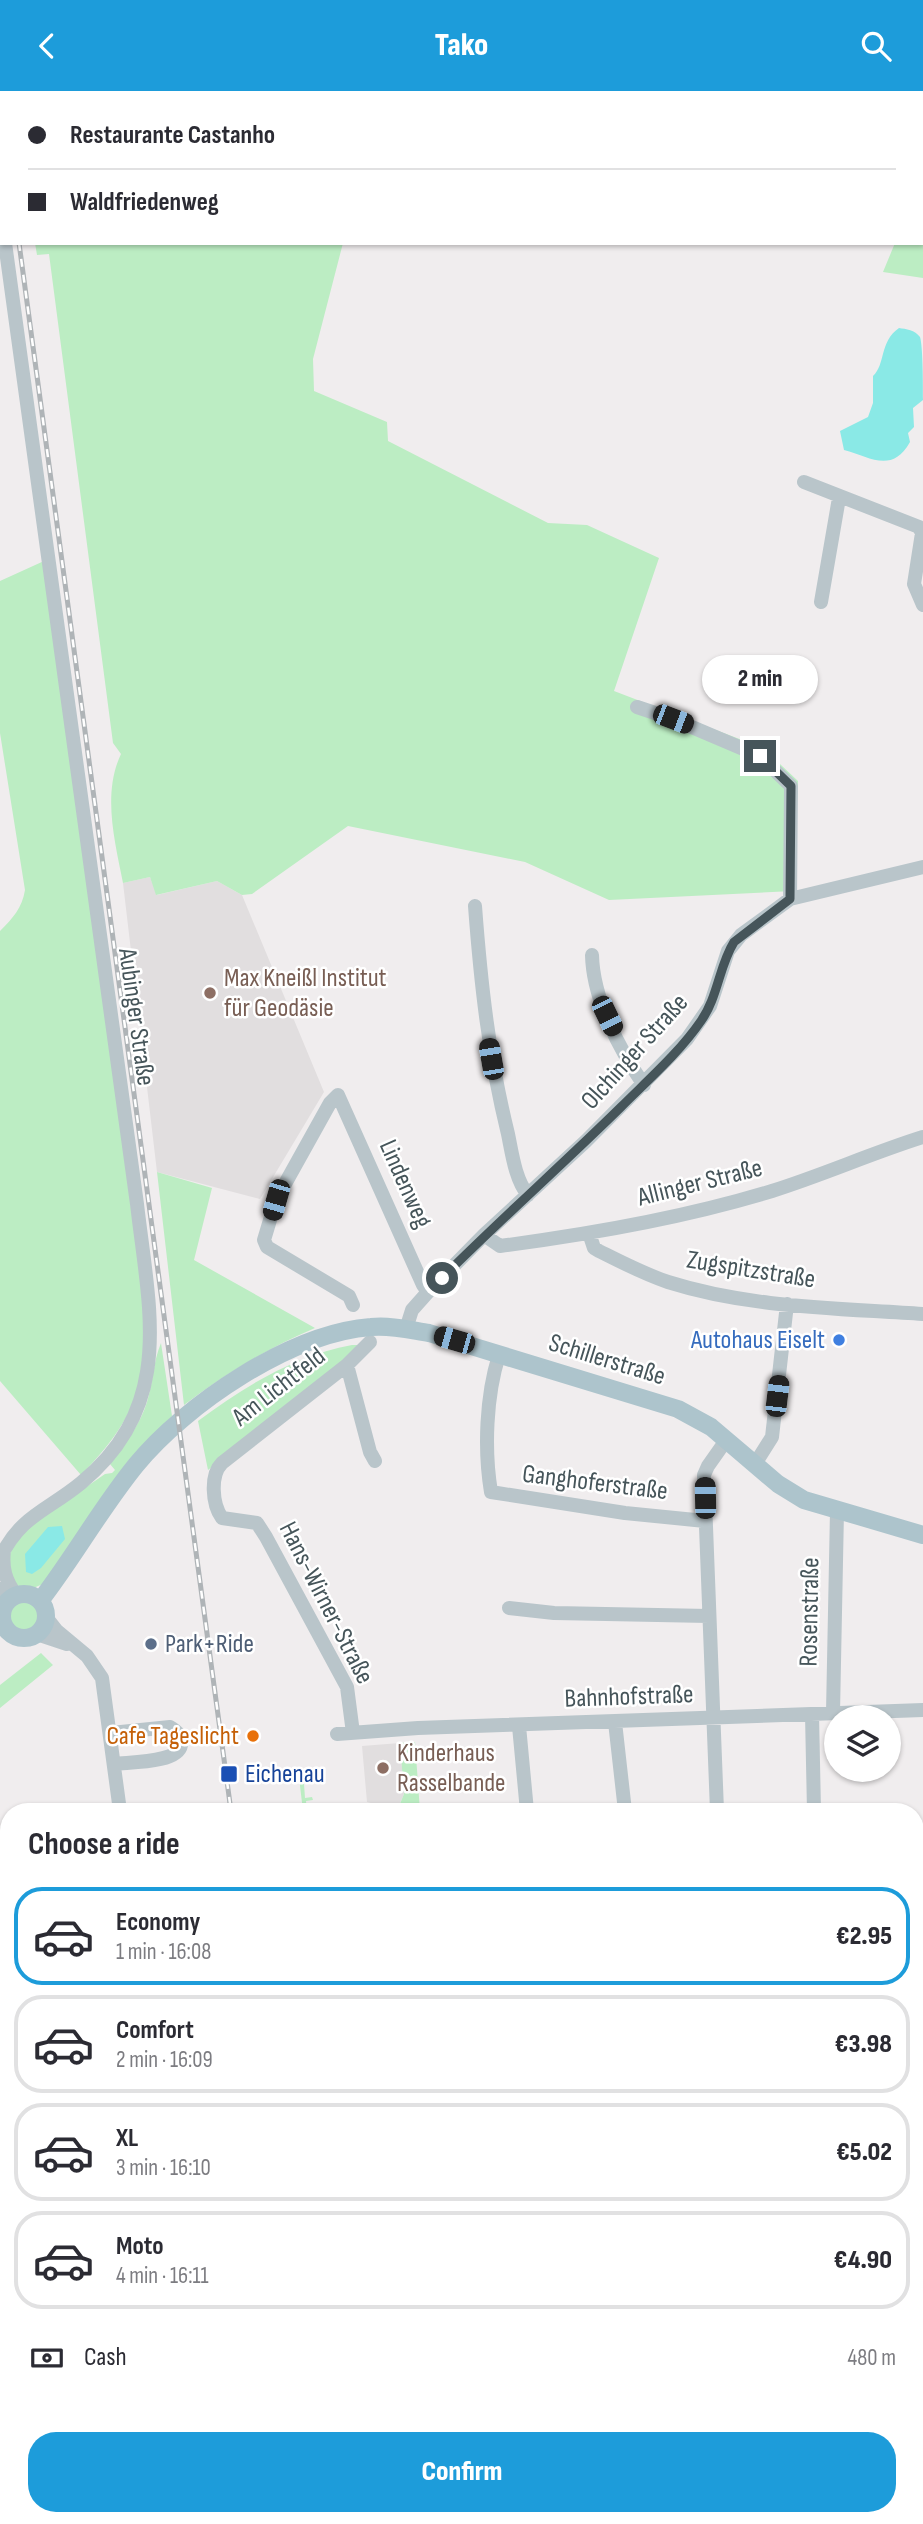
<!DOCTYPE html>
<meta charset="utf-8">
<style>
:root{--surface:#fff;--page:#f2f2f3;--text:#2b2b33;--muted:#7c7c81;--line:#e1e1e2;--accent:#1d9cda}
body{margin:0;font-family:"Sofia Sans Condensed",sans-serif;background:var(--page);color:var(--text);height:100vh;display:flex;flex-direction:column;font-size:26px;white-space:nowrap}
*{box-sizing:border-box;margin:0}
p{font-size:23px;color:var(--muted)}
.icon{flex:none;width:38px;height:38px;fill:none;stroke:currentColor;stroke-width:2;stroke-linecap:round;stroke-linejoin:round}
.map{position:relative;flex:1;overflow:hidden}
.details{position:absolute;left:0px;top:1712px;width:924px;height:723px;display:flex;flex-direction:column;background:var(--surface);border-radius:28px 28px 0 0;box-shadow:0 2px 5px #0004}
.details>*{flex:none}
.top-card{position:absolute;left:0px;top:0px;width:924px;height:154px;box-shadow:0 2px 5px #0004;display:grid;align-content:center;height:154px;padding:0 28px;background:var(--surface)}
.buttons{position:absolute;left:824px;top:1614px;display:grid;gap:14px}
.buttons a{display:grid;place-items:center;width:77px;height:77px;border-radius:50%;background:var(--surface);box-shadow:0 2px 5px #0004;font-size:35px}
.end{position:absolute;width:32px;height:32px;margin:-16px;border:9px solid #46555a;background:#fff;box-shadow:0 0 0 4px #fff}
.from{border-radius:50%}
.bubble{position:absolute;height:49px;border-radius:24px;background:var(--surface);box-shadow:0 2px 5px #0004;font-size:23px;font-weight:800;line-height:49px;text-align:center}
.car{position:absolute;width:21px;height:42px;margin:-21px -10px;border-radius:9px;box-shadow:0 0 5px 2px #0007;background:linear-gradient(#222 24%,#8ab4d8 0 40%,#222 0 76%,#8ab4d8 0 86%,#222 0)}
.top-card b{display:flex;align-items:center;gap:24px;height:66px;font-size:26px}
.top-card b+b{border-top:2px solid var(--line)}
.top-card i{width:18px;height:18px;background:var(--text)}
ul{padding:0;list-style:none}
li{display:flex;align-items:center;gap:21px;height:98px;margin:0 14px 10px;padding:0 14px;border:4px solid var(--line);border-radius:28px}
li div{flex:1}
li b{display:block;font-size:26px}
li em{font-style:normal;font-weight:800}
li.on{border-color:var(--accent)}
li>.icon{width:63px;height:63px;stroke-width:1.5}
h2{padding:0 28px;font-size:32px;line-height:84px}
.pay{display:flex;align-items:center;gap:18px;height:77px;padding:0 28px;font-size:26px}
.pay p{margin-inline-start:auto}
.action{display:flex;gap:14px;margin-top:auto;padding:14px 28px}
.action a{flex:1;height:80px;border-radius:28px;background:var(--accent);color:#fff;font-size:28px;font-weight:800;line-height:80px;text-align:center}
header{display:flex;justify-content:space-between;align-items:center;height:91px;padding:0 28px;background:var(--accent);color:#fff;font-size:32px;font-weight:800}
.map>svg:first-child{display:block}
.education{fill:#e1dedf}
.green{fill:#bcedc3}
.water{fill:#8ae9e6}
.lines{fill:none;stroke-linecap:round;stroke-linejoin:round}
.stream{stroke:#8ae9e6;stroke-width:2.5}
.minor{stroke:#b9c5ca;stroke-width:14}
.major{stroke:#adc4cc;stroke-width:18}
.rail-casing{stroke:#afb4b7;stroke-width:5}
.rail{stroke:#fff;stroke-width:2.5;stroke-dasharray:8;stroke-linecap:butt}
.route{stroke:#46555a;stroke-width:9}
.education-dot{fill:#8d6e63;stroke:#fff;stroke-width:2.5}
.shop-dot{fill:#3f7fe0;stroke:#fff;stroke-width:2.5}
.service-dot{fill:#5c6f8a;stroke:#fff;stroke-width:2.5}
.food-dot{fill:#e8710a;stroke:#fff;stroke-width:2.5}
.transit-dot{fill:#1a4fb4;stroke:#fff;stroke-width:2.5}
.labels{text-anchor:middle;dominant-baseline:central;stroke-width:5;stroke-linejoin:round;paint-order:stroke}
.education-label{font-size:26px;fill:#785e54;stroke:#fff;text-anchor:start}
.street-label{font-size:26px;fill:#46555a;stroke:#fff}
.shop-label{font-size:26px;fill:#366cbe;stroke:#fff;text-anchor:end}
.service-label{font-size:26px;fill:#4e5e75;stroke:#fff;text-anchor:start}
.food-label{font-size:26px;fill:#c56008;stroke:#fff;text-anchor:end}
.transit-label{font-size:26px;fill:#164399;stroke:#fff;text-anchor:start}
</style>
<header><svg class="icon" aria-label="back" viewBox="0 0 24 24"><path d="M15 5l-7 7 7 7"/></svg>Tako<svg class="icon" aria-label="search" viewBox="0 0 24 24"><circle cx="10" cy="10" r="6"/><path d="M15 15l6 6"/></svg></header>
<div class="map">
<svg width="923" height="2433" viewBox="0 0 923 2433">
<rect width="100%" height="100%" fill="#f0edee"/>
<!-- education -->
<path class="education" d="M150,786L157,804L217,790L242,804L324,1001L260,1108L157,1081L123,792Z
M400,1652L404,1703L397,1719L367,1711L362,1655Z"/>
<!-- green -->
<path class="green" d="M17,0H383V2Z
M923,80V187L883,181L895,152H922Z
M35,152H343L313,268L314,300L387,331L388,350L548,432L587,434L659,467L614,600L763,657L798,690L793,800L609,809L525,771L348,735L252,803L242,804L217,790L156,804L150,786L123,792C115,751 102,703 121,663L113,652L49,163L37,164Z
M44,470L145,1220C144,1241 145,1265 141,1286C133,1326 108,1356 81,1384L0,1290V840C13,827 22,817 25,799L0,642V490Z
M157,1081L212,1097L194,1169L315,1237C268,1257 225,1283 184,1314Z
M161,1252L172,1325L128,1370L43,1493L31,1498L16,1494L8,1480L10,1463L14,1453L31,1434L105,1383L112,1382L115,1379L110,1373C124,1354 140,1334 147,1311C153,1292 153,1271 161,1252Z
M352,1254H361L360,1259L208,1379L198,1330C245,1295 294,1265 352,1254Z
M8 1525a16 16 0 1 1 32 0a16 16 0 1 1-32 0Z
M41,1562L53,1574L0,1617V1594Z
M415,1651L420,1720H397L404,1703L400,1652Z
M303,1677L304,1683L311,1689V1691L304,1693L305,1707L312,1706L313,1709L306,1710L307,1720H303L298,1678Z
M9,1995V2308L0,2298V2001Z
M923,2160V2230L915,2210V2161Z
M915,2301L921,2308L923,2320V2433H679V2426H915Z
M185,2426H316L318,2433H197Z
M413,2426H448L452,2433H402Z"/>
<!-- water -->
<path class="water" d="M899,237C906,238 915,239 920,246C923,255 923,295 923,309L913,317L914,336L908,342L910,351C892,383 870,366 844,359L840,340L868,326L873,312V285C886,273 879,251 899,237Z
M62,1435L65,1448L41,1477L32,1483L26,1481L25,1463L48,1436Z"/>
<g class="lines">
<!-- stream -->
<path class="stream" d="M915,2142H923
M915,2283L923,2291"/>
<!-- minor -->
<path class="minor" d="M681,2L682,0
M0,118L2,130
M804,391L919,436L922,442L914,493L923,514
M821,511L839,407
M637,616L673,628L760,665L791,695L790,808
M475,815C481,895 489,966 508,1043C512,1062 515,1088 528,1104
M592,864C593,908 619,958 644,994
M589,1142L594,1157L599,1160C621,1171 644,1183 668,1191C750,1217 838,1217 923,1223
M484,1144L500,1155C592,1143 684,1127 772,1100C823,1084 872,1062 923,1046
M353,1214L349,1205L267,1156L264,1149L276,1109L330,1012L338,1004L423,1194L428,1201
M406,1238L412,1219L428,1201L484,1144L586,1050L687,948L710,915L728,860L741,844L790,808L923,776
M499,1264C486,1305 484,1359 491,1401L625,1422L705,1430
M347,1274L370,1361L375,1370
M755,1373L772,1346L787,1213
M4,1459C2,1477 5,1489 16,1504
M0,1467C21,1424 47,1420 81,1392C176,1314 149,1219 137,1113L5,152
M0,1498L5,1514
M509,1517L554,1522L709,1525
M46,1526L57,1540L87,1565L102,1587L120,1720
M37,1543L67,1553
M833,1622L837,1420
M812,1623L814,1720
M615,1631L625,1720
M519,1635L527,1720
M111,1642L170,1636C177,1640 183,1645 181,1654C178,1672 130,1671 115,1673
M353,1642L347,1596L266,1446L257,1432L222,1427C212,1413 210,1384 222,1372L347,1274L370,1251
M337,1643L418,1637L923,1619
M717,1720L704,1384L708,1375L727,1348
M915,1863L923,1861
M915,2130H923
M0,2320L9,2330
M153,2426L166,2433
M369,2433L383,2426"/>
<!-- major -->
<path class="major" d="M2 1525a22 22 0 1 1 44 0a22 22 0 1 1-44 0Z
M40,1510C74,1466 101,1417 136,1374C186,1313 291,1242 371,1236C391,1234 410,1239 429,1242L678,1318L711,1336L778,1393L804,1409L923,1444"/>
<!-- rail casing -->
<g class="rail-casing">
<path id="rail" d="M0,9L2,22
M19,152L231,1720
M336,2426L338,2433"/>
</g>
<!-- rail -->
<use href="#rail" class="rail"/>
</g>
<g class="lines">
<!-- route -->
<path class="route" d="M442,1187C500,1129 562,1074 621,1016C648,989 679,962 701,930C718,906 719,875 734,851L790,808L791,695L760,665"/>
</g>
<!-- markers -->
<g class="education-dot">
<circle cx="210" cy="902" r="7"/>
<circle cx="383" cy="1677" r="7"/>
</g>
<circle class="shop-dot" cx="839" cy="1249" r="7"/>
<circle class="service-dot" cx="151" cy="1553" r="7"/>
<circle class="food-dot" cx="253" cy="1645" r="7"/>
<rect class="transit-dot" x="220" y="1674" width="18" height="18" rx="3.5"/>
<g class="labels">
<!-- education labels -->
<g class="education-label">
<text x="224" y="887">Max Kneißl Institut<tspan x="224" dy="30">für Geodäsie</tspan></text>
<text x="397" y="1662">Kinderhaus<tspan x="397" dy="30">Rasselbande</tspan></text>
</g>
<!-- street labels -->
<g class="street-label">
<text transform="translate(136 926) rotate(82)">Aubinger Straße</text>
<text transform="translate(635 961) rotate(-48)">Olchinger Straße</text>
<text transform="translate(700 1092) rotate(-14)">Allinger Straße</text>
<text transform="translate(405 1093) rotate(66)">Lindenweg</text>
<text transform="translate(751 1179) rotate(9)">Zugspitzstraße</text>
<text transform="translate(607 1269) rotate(17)">Schillerstraße</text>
<text transform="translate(279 1296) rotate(-38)">Am Lichtfeld</text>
<text transform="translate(595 1392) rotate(7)">Ganghoferstraße</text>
<text transform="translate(326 1512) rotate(63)">Hans-Wirner-Straße</text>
<text transform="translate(810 1521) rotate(-89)">Rosenstraße</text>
<text transform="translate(629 1606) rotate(-2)">Bahnhofstraße</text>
</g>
<!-- shop labels -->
<g class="shop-label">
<text x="825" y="1249">Autohaus Eiselt</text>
</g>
<!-- service labels -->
<g class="service-label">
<text x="165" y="1553">Park+Ride</text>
</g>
<!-- food labels -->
<g class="food-label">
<text x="239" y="1645">Cafe Tageslicht</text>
</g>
<!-- transit labels -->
<g class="transit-label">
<text x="245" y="1683">Eichenau</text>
</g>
</g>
</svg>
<div class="buttons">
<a><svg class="icon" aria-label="layers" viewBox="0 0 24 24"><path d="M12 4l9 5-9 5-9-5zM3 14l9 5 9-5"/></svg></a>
</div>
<i class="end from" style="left:442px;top:1187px"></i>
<i class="end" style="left:760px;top:665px"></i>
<div class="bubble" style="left:702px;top:564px;width:116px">2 min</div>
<i class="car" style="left:673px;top:628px;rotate:111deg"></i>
<i class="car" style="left:607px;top:925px;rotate:154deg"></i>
<i class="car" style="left:491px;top:968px;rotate:350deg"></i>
<i class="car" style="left:276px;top:1109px;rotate:196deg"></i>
<i class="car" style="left:454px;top:1249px;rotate:286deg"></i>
<i class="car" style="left:777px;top:1305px;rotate:7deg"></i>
<i class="car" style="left:705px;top:1407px;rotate:359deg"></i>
<div class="top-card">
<b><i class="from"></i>Restaurante Castanho</b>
<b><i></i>Waldfriedenweg</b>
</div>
<section class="details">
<h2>Choose a ride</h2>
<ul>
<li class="on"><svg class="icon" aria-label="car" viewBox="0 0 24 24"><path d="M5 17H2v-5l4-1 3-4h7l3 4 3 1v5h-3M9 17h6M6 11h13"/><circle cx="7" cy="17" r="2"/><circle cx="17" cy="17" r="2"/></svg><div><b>Economy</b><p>1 min · 16:08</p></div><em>€2.95</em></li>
<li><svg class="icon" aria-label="car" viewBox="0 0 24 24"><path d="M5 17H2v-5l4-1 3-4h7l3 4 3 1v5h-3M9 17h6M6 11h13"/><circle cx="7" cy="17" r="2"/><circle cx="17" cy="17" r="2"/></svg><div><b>Comfort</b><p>2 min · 16:09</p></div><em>€3.98</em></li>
<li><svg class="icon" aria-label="car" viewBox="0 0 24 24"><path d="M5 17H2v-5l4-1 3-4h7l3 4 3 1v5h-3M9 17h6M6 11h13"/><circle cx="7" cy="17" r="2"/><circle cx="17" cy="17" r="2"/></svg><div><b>XL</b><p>3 min · 16:10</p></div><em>€5.02</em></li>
<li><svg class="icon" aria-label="car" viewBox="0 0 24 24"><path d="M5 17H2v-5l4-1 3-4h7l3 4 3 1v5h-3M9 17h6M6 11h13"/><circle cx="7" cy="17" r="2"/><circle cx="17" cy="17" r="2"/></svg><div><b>Moto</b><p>4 min · 16:11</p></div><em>€4.90</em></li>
</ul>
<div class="pay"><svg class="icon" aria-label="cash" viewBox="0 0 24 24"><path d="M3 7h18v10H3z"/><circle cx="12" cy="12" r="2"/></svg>Cash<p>480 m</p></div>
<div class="action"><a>Confirm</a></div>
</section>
</div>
